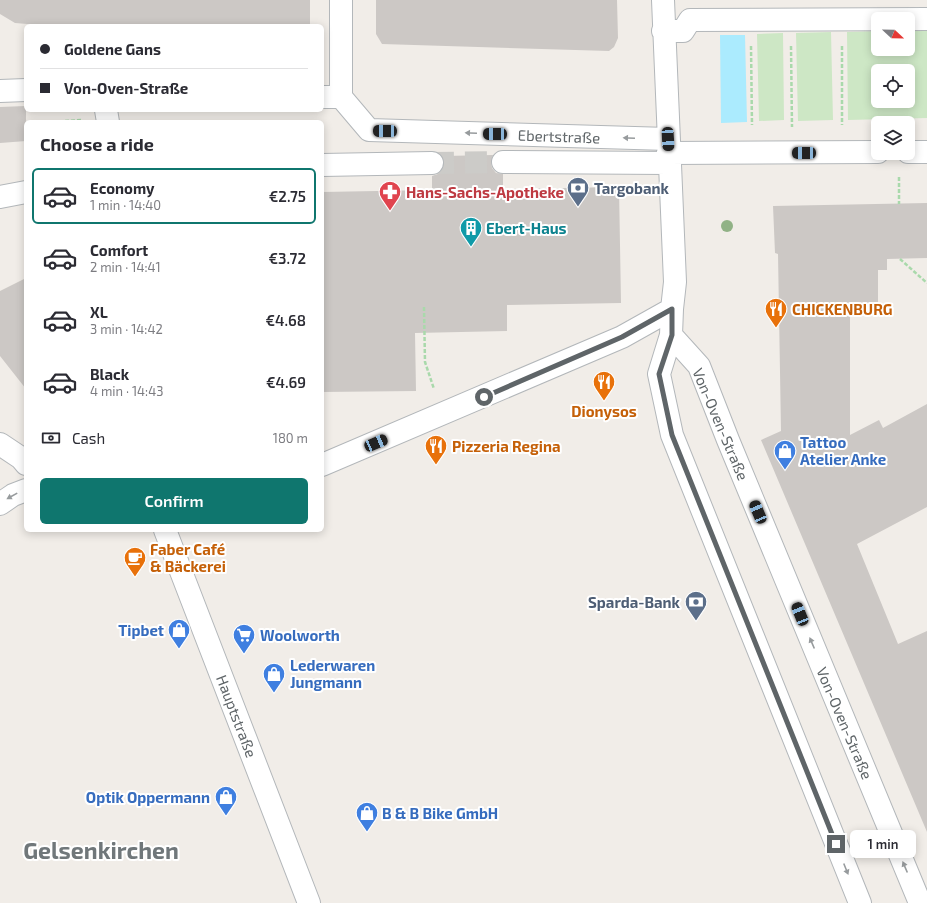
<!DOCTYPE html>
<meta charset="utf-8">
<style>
:root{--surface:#fff;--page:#f7f7f7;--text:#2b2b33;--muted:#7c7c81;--line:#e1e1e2;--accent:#0f766e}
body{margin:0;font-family:"Exo 2",sans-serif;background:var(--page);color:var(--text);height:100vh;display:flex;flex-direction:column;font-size:15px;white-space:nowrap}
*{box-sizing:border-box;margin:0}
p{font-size:13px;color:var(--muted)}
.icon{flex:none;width:22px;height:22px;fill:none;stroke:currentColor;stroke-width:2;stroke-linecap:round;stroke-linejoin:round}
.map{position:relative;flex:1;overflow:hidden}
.panel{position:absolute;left:24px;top:120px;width:300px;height:412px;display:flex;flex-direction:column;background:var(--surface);border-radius:6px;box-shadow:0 2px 10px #0003}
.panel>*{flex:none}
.top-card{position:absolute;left:24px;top:24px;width:300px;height:88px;border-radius:6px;box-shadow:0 2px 10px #0003;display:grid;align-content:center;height:88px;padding:0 16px;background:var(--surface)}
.needle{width:26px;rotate:112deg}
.buttons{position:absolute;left:871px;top:12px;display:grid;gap:8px}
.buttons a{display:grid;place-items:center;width:44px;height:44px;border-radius:6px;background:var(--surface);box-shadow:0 2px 10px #0003;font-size:20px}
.end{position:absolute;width:18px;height:18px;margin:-9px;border:5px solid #5f6568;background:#fff;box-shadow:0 0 0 2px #fff}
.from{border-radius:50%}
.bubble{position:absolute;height:28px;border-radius:6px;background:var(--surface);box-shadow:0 2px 10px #0003;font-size:13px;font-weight:600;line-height:28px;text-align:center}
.car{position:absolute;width:12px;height:24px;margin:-12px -6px;border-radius:5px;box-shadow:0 0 3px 1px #0007;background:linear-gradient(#222 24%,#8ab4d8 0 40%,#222 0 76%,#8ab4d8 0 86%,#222 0)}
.top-card b{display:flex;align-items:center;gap:14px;height:38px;font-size:15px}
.top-card b+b{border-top:1px solid var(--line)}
.top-card i{width:10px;height:10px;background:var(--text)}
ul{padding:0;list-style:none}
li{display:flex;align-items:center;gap:12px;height:56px;margin:0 8px 6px;padding:0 8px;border:2px solid transparent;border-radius:6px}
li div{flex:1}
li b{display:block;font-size:15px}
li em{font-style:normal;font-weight:600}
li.current{border-color:var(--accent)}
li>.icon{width:36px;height:36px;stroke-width:1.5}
h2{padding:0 16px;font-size:18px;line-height:48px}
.pay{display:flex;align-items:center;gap:10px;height:44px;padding:0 16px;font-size:15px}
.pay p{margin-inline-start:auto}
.cta{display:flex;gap:8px;margin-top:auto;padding:8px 16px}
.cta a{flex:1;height:46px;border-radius:6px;background:var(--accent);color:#fff;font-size:16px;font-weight:600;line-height:46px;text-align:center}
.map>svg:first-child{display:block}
.green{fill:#cde7c5;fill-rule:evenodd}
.water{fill:#abebfe}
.building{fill:#ccc8c5}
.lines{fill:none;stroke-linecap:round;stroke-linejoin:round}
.street-tunnel{stroke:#cccbc8;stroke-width:22;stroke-dasharray:22 11;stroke-linecap:butt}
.street-casing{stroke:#b3b7ba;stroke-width:24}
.path{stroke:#a9d9ab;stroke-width:2.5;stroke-dasharray:4 2;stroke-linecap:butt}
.street{stroke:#fff;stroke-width:22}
.tree{fill:#91b286}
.oneway{fill:#979b9d}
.route{stroke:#5f6568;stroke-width:5}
.labels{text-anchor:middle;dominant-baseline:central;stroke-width:4;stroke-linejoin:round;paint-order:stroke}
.street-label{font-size:15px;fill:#5f6568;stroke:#fff}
.service-label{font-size:15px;font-weight:bold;fill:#4e5e75;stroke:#fff;text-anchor:start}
.health-label{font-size:15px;font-weight:bold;fill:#be3a42;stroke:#fff;text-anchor:start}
.culture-label{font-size:15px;font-weight:bold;fill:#0d838f;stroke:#fff;text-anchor:start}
.food-label{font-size:15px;font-weight:bold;fill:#c56008;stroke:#fff;text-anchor:start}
.shop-label{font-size:15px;font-weight:bold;fill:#366cbe;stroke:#fff;text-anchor:start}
.town-label{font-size:23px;font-weight:bold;fill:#70777a;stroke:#fff}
</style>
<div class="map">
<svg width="927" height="903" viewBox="0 0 927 903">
<rect width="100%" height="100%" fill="#f1ede8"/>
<!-- green -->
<path class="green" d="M927,30V118L848,120L847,32L878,31V49H908V31ZM878,71H908V101H878Z
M831,32L833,120L798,121L796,33Z
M783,33L784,120L759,121L757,34Z"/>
<!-- water -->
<path class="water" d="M745,35L747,122L721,123L720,35Z"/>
<!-- building -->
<path class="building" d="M0,0H310V26H52L15,23L0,14Z
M376,0H617L618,38L614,47L609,51L382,44L376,34Z
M26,106V141L0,143V107Z
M493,155L491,162L492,168L496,173L503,174V189L619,187L621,303L507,305V331L415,333L416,391L322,392V192L432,190V176L438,174L443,169L444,163L443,156Z
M927,203V258L887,259V270H878V308L850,309V435L879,420L883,428L927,404V507L857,544L898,644L927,631V832L761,440L781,431L778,254L775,253L773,206Z
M26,278V389L0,356V291Z"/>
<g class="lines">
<!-- street-tunnel -->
<path class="street-tunnel" d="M432,163L503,162"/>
<!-- street casing -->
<g class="street-casing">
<path id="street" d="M341,0V97
M663,0L675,282L672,309L671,335L659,374L672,435L860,903
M663,31H683L690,20L927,19
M0,91L26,90
M322,97H341L369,130L668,139
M106,110L108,122
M908,152H927
M668,153L878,152
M503,162L669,163
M322,165L432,163
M0,197L26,192
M671,335L699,366L728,440L920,903
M0,444L21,458L26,464
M322,465L622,337L672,309
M0,504L13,495L26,490
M165,530L309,903"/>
</g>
<!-- path -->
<path class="path" d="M751,46L752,125
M791,46L792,127
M842,46V125
M65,121L81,120
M899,177V204
M900,259L927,283
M424,307L425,362L434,389"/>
<!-- street -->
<use href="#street" class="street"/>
</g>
<!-- trees -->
<circle class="tree" cx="727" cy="226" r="6"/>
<!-- one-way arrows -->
<defs><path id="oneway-solid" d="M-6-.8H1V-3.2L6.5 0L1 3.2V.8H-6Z"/></defs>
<g class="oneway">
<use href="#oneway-solid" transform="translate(471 133) rotate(-178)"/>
<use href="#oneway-solid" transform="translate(629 138) rotate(-178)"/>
<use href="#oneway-solid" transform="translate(12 496) rotate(151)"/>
<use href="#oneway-solid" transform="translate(812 643) rotate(-113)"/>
<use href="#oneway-solid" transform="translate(905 867) rotate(-113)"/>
<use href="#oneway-solid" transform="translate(846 869) rotate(68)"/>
</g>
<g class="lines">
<!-- route -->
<path class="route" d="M484,397L622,337L672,309V335L659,374L672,435L836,844"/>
</g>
<!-- icons -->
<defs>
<g id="bank-pin" transform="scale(1.15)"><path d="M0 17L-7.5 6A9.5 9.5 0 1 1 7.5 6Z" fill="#5c6f8a" stroke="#fff"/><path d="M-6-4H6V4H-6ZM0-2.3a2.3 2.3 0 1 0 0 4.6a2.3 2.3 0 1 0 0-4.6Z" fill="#fff"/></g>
<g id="pharmacy-pin" transform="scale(1.15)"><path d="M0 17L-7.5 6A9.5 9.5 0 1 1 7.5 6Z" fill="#e0444e" stroke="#fff"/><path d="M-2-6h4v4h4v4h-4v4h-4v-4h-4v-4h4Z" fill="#fff"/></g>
<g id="building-pin" transform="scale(1.15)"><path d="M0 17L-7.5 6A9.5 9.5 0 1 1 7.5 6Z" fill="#0f9aa8" stroke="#fff"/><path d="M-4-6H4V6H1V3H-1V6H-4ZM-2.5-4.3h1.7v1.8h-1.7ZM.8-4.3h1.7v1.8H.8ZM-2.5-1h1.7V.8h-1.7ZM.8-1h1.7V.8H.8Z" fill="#fff"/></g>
<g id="restaurant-pin" transform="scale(1.15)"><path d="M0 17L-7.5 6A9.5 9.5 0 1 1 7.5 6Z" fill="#e8710a" stroke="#fff"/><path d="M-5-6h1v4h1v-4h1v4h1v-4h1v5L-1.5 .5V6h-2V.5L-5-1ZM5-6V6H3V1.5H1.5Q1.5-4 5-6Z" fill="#fff"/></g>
<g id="shop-pin" transform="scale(1.15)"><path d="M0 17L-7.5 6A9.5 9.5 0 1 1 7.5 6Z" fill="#3f7fe0" stroke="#fff"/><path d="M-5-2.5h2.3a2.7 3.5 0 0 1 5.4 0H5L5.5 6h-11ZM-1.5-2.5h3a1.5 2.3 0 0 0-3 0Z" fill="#fff"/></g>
<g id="cafe-pin" transform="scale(1.15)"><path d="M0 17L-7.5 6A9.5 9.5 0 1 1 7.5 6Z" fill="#e8710a" stroke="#fff"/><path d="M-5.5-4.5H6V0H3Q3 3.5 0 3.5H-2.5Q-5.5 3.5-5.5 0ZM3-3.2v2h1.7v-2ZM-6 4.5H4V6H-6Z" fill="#fff"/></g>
<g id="supermarket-pin" transform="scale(1.15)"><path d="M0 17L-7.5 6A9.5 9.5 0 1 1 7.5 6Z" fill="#3f7fe0" stroke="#fff"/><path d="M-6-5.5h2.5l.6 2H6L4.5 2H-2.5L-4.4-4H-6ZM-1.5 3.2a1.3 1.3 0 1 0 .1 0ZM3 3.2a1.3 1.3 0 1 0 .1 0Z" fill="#fff"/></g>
</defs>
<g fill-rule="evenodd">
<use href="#bank-pin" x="578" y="188"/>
<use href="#pharmacy-pin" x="390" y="192"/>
<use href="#building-pin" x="471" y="228"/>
<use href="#restaurant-pin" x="776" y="309"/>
<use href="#restaurant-pin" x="604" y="382"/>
<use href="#restaurant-pin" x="436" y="446"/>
<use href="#shop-pin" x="785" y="451"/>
<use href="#cafe-pin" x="135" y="558"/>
<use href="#bank-pin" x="696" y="602"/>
<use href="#shop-pin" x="179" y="630"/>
<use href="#supermarket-pin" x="244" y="635"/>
<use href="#shop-pin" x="274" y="674"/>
<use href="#shop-pin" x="226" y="797"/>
<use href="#shop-pin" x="367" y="813"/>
</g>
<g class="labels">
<!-- street labels -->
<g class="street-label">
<text transform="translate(559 136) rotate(2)">Ebertstraße</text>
<text transform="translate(721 424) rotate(67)">Von-Oven-Straße</text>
<text transform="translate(237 716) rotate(69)">Hauptstraße</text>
<text transform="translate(845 723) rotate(67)">Von-Oven-Straße</text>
</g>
<!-- service labels -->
<g class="service-label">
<text x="594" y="188">Targobank</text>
<text x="680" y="602" text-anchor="end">Sparda-Bank</text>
</g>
<!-- health labels -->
<g class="health-label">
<text x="406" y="192">Hans-Sachs-Apotheke</text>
</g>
<!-- culture labels -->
<g class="culture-label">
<text x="486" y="228">Ebert-Haus</text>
</g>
<!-- food labels -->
<g class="food-label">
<text x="792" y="309">CHICKENBURG</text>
<text x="604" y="411" text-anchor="middle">Dionysos</text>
<text x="452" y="446">Pizzeria Regina</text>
<text x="150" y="549">Faber Café<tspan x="150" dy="17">&amp; Bäckerei</tspan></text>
</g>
<!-- shop labels -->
<g class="shop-label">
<text x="800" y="442">Tattoo<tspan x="800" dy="17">Atelier Anke</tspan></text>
<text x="164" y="630" text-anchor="end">Tipbet</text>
<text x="260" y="635">Woolworth</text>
<text x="290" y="665">Lederwaren<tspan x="290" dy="17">Jungmann</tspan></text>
<text x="210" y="797" text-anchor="end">Optik Oppermann</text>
<text x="382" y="813">B &amp; B Bike GmbH</text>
</g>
<!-- town labels -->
<g class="town-label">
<text x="101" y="850">Gelsenkirchen</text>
</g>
</g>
</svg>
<div class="buttons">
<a><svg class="needle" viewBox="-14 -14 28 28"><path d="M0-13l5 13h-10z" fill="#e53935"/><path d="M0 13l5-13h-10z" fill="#7c7c81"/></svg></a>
<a><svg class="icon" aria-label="locate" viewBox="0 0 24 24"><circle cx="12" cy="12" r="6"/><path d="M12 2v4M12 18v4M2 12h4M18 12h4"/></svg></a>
<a><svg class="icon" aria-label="layers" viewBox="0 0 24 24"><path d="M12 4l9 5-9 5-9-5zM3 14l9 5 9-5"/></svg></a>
</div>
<i class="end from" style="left:484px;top:397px"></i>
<i class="end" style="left:836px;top:844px"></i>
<div class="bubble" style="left:850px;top:830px;width:66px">1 min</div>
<i class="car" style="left:385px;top:131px;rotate:271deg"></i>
<i class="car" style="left:495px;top:134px;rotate:271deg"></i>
<i class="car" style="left:668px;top:139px;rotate:177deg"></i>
<i class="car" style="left:804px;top:153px;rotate:270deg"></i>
<i class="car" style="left:376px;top:443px;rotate:67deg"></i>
<i class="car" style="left:758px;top:512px;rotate:337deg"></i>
<i class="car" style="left:800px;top:614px;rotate:338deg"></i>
<div class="top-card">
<b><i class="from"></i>Goldene Gans</b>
<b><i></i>Von-Oven-Straße</b>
</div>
<section class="panel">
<h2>Choose a ride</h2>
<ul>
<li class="current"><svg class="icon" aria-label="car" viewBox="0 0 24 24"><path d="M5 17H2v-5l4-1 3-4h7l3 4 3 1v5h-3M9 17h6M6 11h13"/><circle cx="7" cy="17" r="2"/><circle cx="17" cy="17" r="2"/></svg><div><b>Economy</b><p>1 min · 14:40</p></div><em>€2.75</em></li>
<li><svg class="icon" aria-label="car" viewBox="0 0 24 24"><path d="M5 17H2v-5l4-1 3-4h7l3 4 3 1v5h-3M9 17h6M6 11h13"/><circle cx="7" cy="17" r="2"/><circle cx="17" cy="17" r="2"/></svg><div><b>Comfort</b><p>2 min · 14:41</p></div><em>€3.72</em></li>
<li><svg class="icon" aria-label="car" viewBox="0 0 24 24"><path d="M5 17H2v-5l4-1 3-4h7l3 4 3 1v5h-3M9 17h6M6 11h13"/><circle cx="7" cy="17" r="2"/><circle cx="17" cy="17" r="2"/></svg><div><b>XL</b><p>3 min · 14:42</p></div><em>€4.68</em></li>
<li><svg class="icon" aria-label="car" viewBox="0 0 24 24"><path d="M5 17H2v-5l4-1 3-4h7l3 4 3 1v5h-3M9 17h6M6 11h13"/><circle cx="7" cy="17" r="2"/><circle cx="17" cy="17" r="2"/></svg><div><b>Black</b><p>4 min · 14:43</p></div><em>€4.69</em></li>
</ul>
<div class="pay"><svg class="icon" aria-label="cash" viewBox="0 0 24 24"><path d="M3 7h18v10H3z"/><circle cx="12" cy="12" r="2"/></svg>Cash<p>180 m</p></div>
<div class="cta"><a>Confirm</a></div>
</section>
</div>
